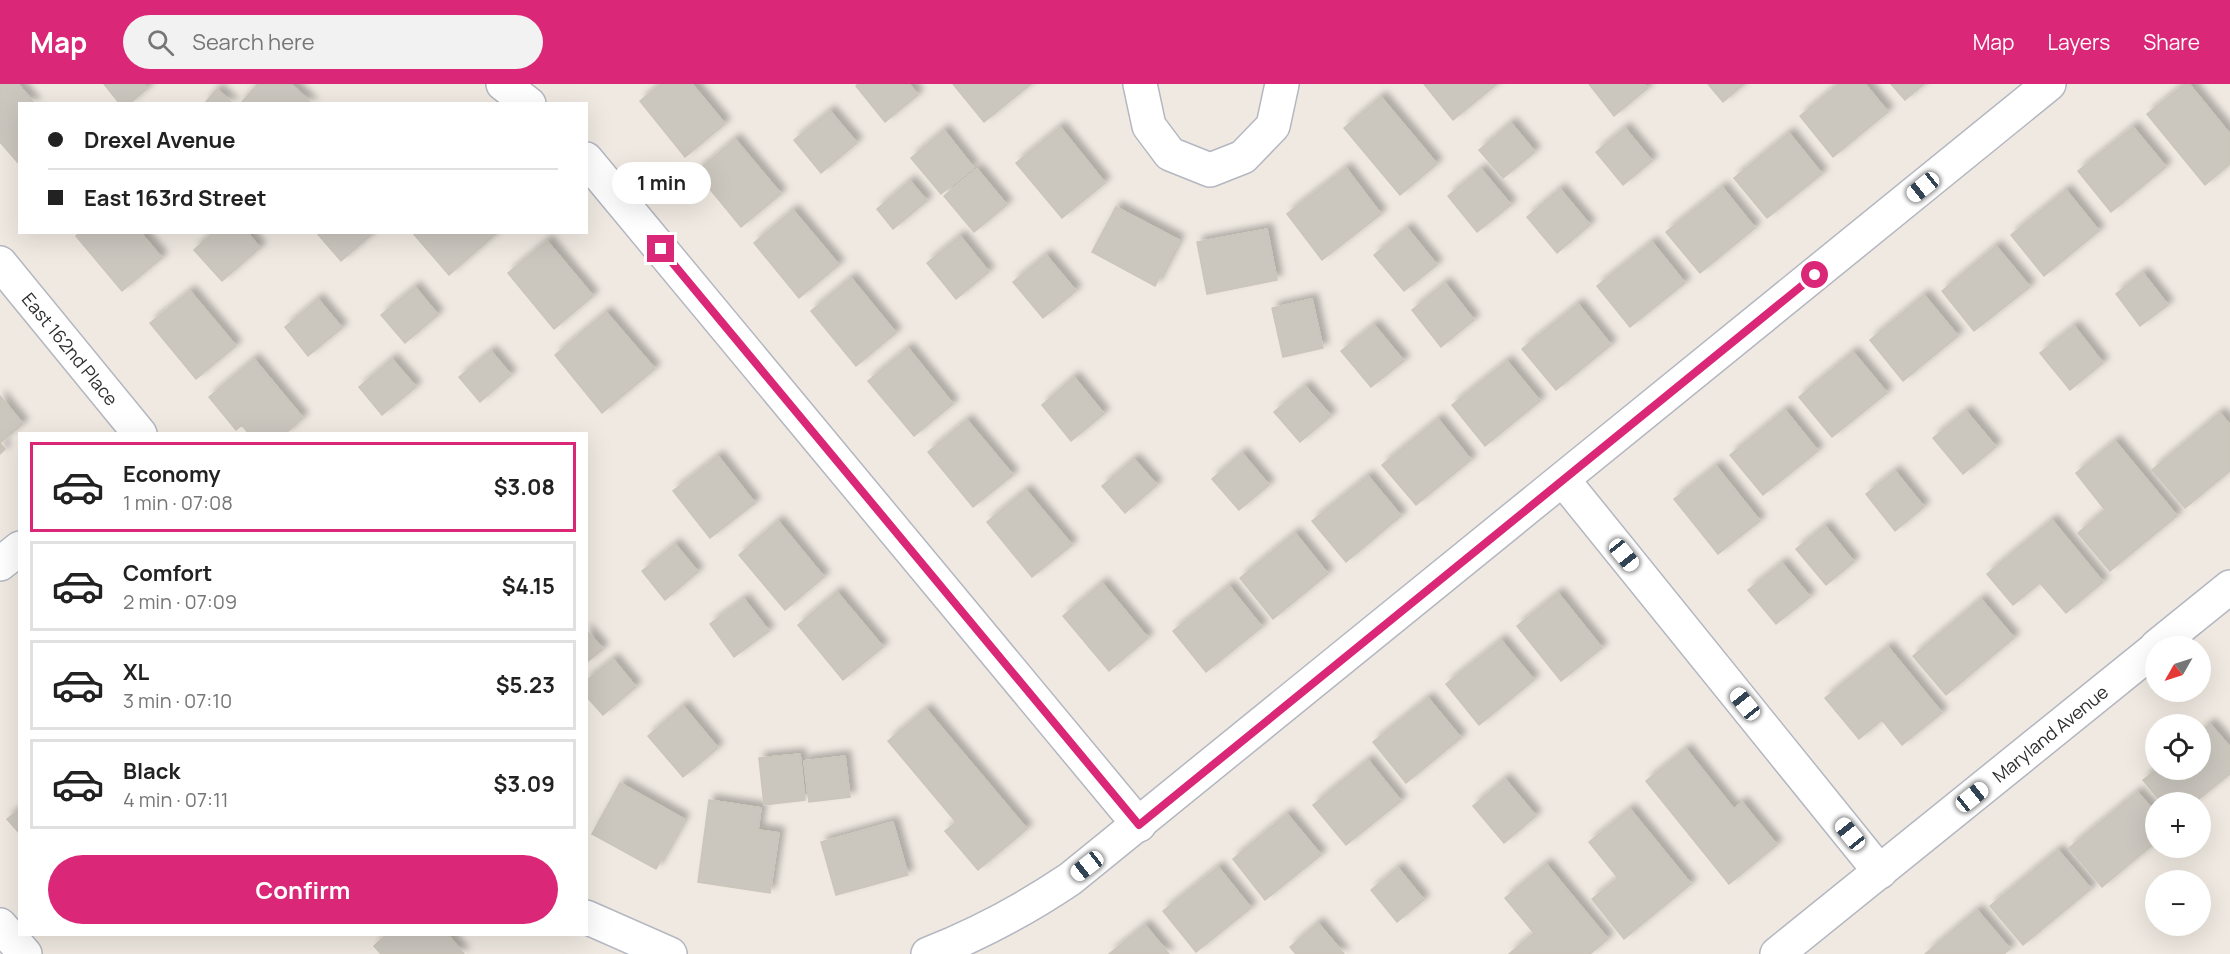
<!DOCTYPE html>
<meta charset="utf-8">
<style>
:root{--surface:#fff;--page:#f2f2f2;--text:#222;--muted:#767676;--line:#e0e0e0;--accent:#db2777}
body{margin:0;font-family:Manrope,sans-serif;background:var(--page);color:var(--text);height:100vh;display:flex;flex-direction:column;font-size:22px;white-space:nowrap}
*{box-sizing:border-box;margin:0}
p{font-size:20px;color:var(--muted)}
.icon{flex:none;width:33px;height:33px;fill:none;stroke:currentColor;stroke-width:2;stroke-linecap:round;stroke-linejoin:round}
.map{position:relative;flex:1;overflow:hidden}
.side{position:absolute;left:18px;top:348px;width:570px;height:504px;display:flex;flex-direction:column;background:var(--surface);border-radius:0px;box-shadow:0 6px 24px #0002}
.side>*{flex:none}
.guide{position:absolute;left:18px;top:18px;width:570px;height:132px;border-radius:0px;box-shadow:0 6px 24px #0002;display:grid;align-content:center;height:132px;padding:0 30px;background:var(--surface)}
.needle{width:39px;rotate:231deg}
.tools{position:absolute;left:2145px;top:552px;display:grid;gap:12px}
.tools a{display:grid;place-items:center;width:66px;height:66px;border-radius:50%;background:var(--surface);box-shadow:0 6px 24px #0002;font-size:30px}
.end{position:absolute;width:27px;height:27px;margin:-14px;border:8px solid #db2777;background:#fff;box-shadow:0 0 0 3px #fff}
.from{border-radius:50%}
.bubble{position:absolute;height:42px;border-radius:21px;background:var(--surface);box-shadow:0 6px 24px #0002;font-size:20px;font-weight:700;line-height:42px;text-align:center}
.car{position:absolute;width:18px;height:36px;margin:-18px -9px;border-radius:8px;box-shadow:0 0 4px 2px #0007;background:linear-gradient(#fff 24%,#345 0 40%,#fff 0 76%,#345 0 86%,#fff 0)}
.guide b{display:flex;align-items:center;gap:21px;height:57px;font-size:22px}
.guide b+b{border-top:2px solid var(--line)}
.guide i{width:15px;height:15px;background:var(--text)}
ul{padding:10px 0 0;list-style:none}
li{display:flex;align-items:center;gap:18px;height:90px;margin:0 12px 9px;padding:0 18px;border:3px solid var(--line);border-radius:0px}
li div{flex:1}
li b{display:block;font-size:22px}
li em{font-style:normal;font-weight:700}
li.active{border-color:var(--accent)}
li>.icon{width:54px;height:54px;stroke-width:1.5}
.button{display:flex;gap:12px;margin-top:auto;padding:12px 30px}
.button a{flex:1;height:69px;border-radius:36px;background:var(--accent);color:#fff;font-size:24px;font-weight:700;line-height:69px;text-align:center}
header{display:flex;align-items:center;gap:36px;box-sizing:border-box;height:84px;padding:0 30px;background:var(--accent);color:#fff}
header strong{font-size:28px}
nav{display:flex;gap:33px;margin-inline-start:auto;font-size:21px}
.search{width:420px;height:54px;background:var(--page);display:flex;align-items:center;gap:15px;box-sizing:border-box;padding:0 21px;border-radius:33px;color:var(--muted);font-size:22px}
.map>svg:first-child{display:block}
.building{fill:#cbc7bf;stroke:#cbc5ba;stroke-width:1.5;filter:url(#shadow)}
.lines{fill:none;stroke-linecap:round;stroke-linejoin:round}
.minor-casing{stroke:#b4b7c1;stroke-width:36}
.minor{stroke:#fff;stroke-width:33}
.route{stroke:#db2777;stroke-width:8}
.labels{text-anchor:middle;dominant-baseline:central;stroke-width:4.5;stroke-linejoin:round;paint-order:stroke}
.street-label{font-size:18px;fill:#2e2e2e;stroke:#fff}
</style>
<header>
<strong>Map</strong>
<div class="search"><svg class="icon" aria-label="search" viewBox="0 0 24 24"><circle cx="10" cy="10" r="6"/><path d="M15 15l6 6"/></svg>Search here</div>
<nav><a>Map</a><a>Layers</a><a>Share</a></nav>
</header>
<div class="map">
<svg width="2230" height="870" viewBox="0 0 2230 870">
<defs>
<filter id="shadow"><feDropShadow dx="5.5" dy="-5.5" stdDeviation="3" flood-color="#0004"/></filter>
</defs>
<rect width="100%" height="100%" fill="#efe9e1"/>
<!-- building -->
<path class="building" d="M0,0H18L35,20H20V81L0,58Z
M104,0H144L148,4L129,20H120Z
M258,0H291L312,20H240Z
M661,0H692L725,40L685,73L640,17Z
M858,0H909L918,11L885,38L856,2Z
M953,0H1031L984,38Z
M1424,0H1497L1453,36Z
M1589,0H1644L1648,4L1614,32Z
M1708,0H1744L1723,18Z
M1839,0H1865L1888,28L1833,73L1800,32Z
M1891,0H1924L1905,16Z
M2185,0H2189L2230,50V80L2205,101L2147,30Z
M217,5L233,20H204Z
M1381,13L1437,80L1400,111L1344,44Z
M830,27L857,59L821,89L794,56Z
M1511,39L1535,68L1503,94L1479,66Z
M1060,43L1105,99L1062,134L1016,79Z
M2133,43L2166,83L2111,128L2078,87Z
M1625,44L1652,77L1623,101L1596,68Z
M944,46L973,83L941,110L911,74Z
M1789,49L1822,90L1767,134L1734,94Z
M735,55L781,110L741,143L696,88Z
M1346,84L1381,130L1322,176L1287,130Z
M977,85L1007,121L974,148L944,112Z
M1481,85L1511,121L1477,148L1448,112Z
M910,97L927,117L893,145L877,125Z
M1722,103L1755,144L1700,189L1666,148Z
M1560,105L1590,141L1557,169L1527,133Z
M2066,106L2099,147L2044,192L2011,151Z
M1116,123L1179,156L1155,202L1092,168Z
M793,126L839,181L799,214L754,159Z
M1407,144L1437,181L1404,207L1374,171Z
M1267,145L1277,196L1207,210L1197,158Z
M80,148H140L162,174L122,207L76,152Z
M214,148H247L260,164L222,197L194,166Z
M316,148H367L370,152L341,177Z
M412,148H498L449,191Z
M960,152L989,188L956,215L927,179Z
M547,157L593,212L554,245L508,189Z
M1652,158L1685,199L1630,243L1597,202Z
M1996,162L2030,203L1974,247L1942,207Z
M1046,171L1076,207L1043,234L1013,198Z
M2143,189L2168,221L2140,242L2116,210Z
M851,194L896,249L856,282L811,227Z
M1445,199L1474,236L1441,263L1412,226Z
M415,203L438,231L405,259L381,231Z
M190,207L236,262L196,295L150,239Z
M1924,211L1958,252L1903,297L1870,256Z
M318,215L342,244L308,272L285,243Z
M1312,215L1323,264L1283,273L1272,224Z
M1578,220L1611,261L1556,306L1522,265Z
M606,228L655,285L602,329L555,271Z
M1374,241L1404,277L1371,303L1341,267Z
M2074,242L2103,279L2070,306L2040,269Z
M908,264L953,320L914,352L868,297Z
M491,267L511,291L480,318L459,293Z
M1853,268L1887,309L1832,353L1799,313Z
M254,275L303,334L285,350H249L242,341L236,346L209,313Z
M392,275L416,303L382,331L359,303Z
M1507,277L1540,317L1485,362L1452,321Z
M1074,293L1104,330L1071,357L1042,321Z
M1305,302L1331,332L1300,358L1274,328Z
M0,312L23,340L0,359L5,365L0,370Z
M1785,326L1818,367L1763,411L1730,371Z
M1966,327L1996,363L1963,390L1933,354Z
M2220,329L2230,341V387L2185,424L2152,386Z
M1438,335L1471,376L1416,421L1382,381Z
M967,336L1013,391L973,423L928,368Z
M2115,357L2177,432L2110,487L2078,449L2105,426L2076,389Z
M1242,369L1269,401L1239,426L1212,395Z
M718,372L755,419L710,454L673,407Z
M1134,375L1157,401L1125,429L1102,402Z
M1716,382L1760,437L1718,470L1674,415Z
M1895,387L1924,423L1895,447L1866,410Z
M1368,392L1401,432L1346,478L1312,437Z
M1026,406L1072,461L1032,493L987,438Z
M2052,436L2103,498L2066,529L2040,499L2013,521L1987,490Z
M778,437L824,493L785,526L739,471Z
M1825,442L1854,478L1826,501L1796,465Z
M1295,449L1328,490L1273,535L1240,494Z
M675,460L698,488L665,516L642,487Z
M1782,479L1810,513L1776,540L1748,506Z
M1102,499L1148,554L1109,587L1063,532Z
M1229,502L1262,543L1206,588L1173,547Z
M837,508L883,563L843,596L798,541Z
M1558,509L1602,564L1561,597L1517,542Z
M744,515L769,547L734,573L710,540Z
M1981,515L2014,554L1946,611L1913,572Z
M586,546L603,565L586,579Z
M1501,556L1534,596L1479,641L1446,600Z
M1888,563L1942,629L1902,661L1882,636L1859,655L1825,614Z
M613,575L636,603L603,631L586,612V597Z
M1428,614L1461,654L1406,699L1373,658Z
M683,622L718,664L683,693L648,652Z
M926,625L1027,745L978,786L945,747L956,738L888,657Z
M2210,640L2230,663V690L2195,718H2161L2143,696L2156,686H2200V648Z
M1686,665L1734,725L1742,718L1777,761L1729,800L1646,697Z
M800,670L805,716L764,721L759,674Z
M845,672L850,713L809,718L804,677Z
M1368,676L1401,717L1346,761L1313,721Z
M1505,695L1536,732L1504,759L1473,722Z
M620,699L684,735L656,785L592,750Z
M2137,708L2156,729V758L2102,803L2069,764Z
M709,716L761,724L758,746L779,749L770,809L698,798Z
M20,725V750L7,735Z
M1630,725L1691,800L1624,855L1592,815L1618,794L1589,758Z
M1287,730L1321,771L1265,816L1233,775Z
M893,738L908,791L836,811L821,758Z
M2058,766L2091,805L2023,861L1990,822Z
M1546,780L1608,855L1590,870H1509L1534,849L1505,814Z
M1218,783L1251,824L1196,868L1163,827Z
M1398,784L1424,816L1397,838L1371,806Z
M1977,826L2010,865L2004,870H1925Z
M1318,839L1344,870H1296L1290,863Z
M1145,841L1169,870H1109Z
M387,850H447L464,870H381L374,862Z"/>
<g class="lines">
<!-- minor casing -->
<g class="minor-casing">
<g id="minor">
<path d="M503,0L529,20"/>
<path d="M1140,0L1149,42L1170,70L1210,86L1243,73L1273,42L1282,0"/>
<path d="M586,75L1139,741"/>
<path id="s1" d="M0,179L140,350"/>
<path d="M1564,397L1880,788"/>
<path d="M0,480L20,464"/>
<path d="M2157,562L2230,503"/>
<path d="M586,833L670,870"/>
<path d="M0,841L25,870"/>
<path d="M928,870C979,850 1024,826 1070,795L2049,0"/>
<path id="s2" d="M1777,870L2156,564"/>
</g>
</g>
<!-- minor -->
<use href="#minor" class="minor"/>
</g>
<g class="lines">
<!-- route -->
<path class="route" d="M661,165L1139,741L1815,191"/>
</g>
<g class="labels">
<!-- street labels -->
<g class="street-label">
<text stroke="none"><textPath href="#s1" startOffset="111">East 162nd Place</textPath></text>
<text stroke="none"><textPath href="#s2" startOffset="351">Maryland Avenue</textPath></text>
</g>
</g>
</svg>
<div class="tools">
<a><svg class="needle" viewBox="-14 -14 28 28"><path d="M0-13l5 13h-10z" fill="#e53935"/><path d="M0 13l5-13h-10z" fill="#767676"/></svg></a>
<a><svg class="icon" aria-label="locate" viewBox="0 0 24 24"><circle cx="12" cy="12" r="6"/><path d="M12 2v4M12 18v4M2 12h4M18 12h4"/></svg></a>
<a>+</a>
<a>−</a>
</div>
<i class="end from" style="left:1815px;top:191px"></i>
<i class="end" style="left:661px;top:165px"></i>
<div class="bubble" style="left:612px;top:78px;width:99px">1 min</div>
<i class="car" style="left:1923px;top:103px;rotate:231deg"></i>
<i class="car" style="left:1624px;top:471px;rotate:141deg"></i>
<i class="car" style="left:1745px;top:620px;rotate:321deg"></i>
<i class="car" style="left:1972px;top:713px;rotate:51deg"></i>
<i class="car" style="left:1850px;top:750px;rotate:321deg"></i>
<i class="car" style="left:1087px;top:782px;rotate:232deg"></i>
<div class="guide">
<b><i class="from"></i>Drexel Avenue</b>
<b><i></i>East 163rd Street</b>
</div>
<section class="side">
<ul>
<li class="active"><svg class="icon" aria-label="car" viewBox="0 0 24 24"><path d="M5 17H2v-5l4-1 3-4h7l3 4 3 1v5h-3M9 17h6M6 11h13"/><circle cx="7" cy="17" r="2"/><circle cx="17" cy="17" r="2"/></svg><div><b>Economy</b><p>1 min · 07:08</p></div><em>$3.08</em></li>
<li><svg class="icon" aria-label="car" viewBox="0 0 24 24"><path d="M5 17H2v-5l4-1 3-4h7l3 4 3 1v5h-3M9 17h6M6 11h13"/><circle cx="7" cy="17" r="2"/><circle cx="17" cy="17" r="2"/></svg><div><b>Comfort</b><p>2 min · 07:09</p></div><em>$4.15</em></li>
<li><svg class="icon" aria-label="car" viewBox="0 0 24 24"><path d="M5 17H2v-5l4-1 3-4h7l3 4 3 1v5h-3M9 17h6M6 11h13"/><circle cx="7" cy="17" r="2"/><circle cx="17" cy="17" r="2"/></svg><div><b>XL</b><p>3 min · 07:10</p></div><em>$5.23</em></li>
<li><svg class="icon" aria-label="car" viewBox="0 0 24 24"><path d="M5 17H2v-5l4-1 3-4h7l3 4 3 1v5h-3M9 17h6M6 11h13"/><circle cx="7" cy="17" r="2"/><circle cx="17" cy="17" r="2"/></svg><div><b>Black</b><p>4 min · 07:11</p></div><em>$3.09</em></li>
</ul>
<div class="button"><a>Confirm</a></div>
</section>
</div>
